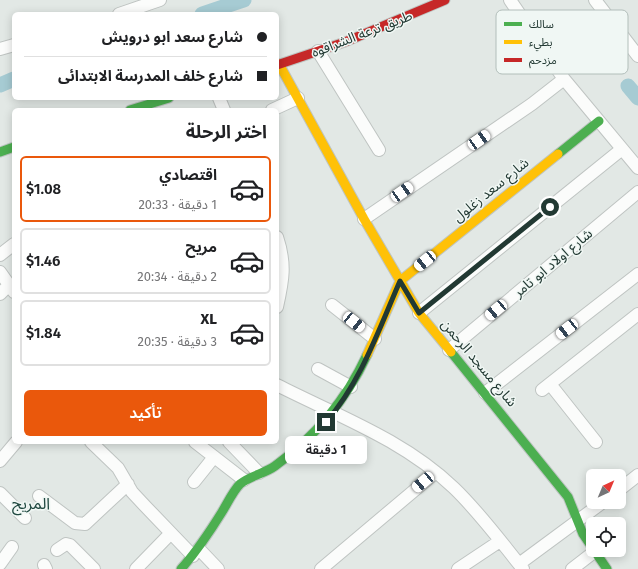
<!DOCTYPE html>
<html lang="ar">
<meta charset="utf-8">
<style>
:root{--surface:#fff;--page:#f2f2f2;--text:#202124;--muted:#757577;--line:#e0e0e0;--accent:#ea580c}
body{margin:0;font-family:"Fira Sans","Noto Sans Arabic",sans-serif;background:var(--page);color:var(--text);direction:rtl;height:100vh;display:flex;flex-direction:column;font-size:15px;white-space:nowrap}
*{box-sizing:border-box;margin:0}
p{font-size:13px;color:var(--muted)}
.icon{flex:none;width:22px;height:22px;fill:none;stroke:currentColor;stroke-width:2;stroke-linecap:round;stroke-linejoin:round}
.map{position:relative;flex:1;overflow:hidden;direction:ltr}
.drawer{position:absolute;left:12px;top:108px;width:267px;height:336px;display:flex;flex-direction:column;background:var(--surface);border-radius:6px;box-shadow:0 2px 10px #0003;direction:rtl}
.drawer>*{flex:none}
.top-card{position:absolute;left:12px;top:12px;width:267px;height:88px;border-radius:6px;box-shadow:0 2px 10px #0003;direction:rtl;display:grid;align-content:center;height:88px;padding:0 12px;background:var(--surface)}
.needle{width:26px;rotate:44deg}
.tools{position:absolute;left:586px;top:469px;display:grid;gap:8px}
.tools a{display:grid;place-items:center;width:40px;height:40px;border-radius:6px;background:var(--surface);box-shadow:0 2px 10px #0003;font-size:20px}
.end{position:absolute;width:18px;height:18px;margin:-9px;border:5px solid #223933;background:#fff;box-shadow:0 0 0 2px #fff}
.from{border-radius:50%}
.bubble{position:absolute;height:28px;border-radius:6px;background:var(--surface);box-shadow:0 2px 10px #0003;font-size:13px;font-weight:600;line-height:28px;text-align:center;direction:rtl}
.car{position:absolute;width:12px;height:24px;margin:-12px -6px;border-radius:5px;box-shadow:0 0 3px 1px #0007;background:linear-gradient(#fff 24%,#345 0 40%,#fff 0 76%,#345 0 86%,#fff 0)}
.top-card b{display:flex;align-items:center;gap:14px;height:38px;font-size:15px}
.top-card b+b{border-top:1px solid var(--line)}
.top-card i{width:10px;height:10px;background:var(--text)}
ul{padding:0;list-style:none}
li{display:flex;align-items:center;gap:12px;height:66px;margin:0 8px 6px;padding:0 4px;border:2px solid var(--line);border-radius:6px}
li div{flex:1}
li b{display:block;font-size:15px}
li em{font-style:normal;font-weight:600}
li.selected{border-color:var(--accent)}
li>.icon{width:36px;height:36px;stroke-width:1.5}
h2{padding:0 12px;font-size:18px;line-height:48px}
.button{display:flex;gap:8px;margin-top:auto;padding:8px 12px}
.button a{flex:1;height:46px;border-radius:6px;background:var(--accent);color:#fff;font-size:16px;font-weight:600;line-height:46px;text-align:center}
.map>svg:first-child{display:block}
.lines{fill:none;stroke-linecap:round;stroke-linejoin:round}
.canal{stroke:#a6cbd3;stroke-width:15}
.street-casing{stroke:#bfc4c2;stroke-width:14}
.fast-casing{stroke:#bec5c2;stroke-width:11}
.slow-casing{stroke:#bec5c2;stroke-width:11}
.jam-casing{stroke:#bec5c2;stroke-width:11}
.street{stroke:#fbfcfb;stroke-width:12}
.fast{stroke:#4caf50;stroke-width:9}
.slow{stroke:#ffc107;stroke-width:9}
.jam{stroke:#c62828;stroke-width:9}
.route{stroke:#223933;stroke-width:5}
.labels{text-anchor:middle;dominant-baseline:central;stroke-width:3;stroke-linejoin:round;paint-order:stroke}
.street-label{font-size:14px;fill:#223933;stroke:#f0f7f4}
.quarter-label{font-size:16px;fill:#204941;stroke:#f0f7f4}
.key{fill:#f0f7f4;stroke:#b2beba;stroke-width:1}
.key-label{font-size:11px;fill:#223933}
</style>
<div class="map">
<svg width="638" height="569" viewBox="0 0 638 569">
<rect width="100%" height="100%" fill="#e2e8e5"/>
<g class="lines">
<!-- canal -->
<path class="canal" d="M202,14L244,0
M0,85L14,79
M628,86L638,98"/>
<!-- street casing -->
<g class="street-casing">
<path id="street" d="M510,0L564,79L638,168
M595,0L638,56
M119,14L160,0
M0,49L14,45
M318,51L379,150
M219,98L224,110
M272,110L298,98
M364,219L532,104L564,79
M277,237C286,264 283,280 277,307
M0,255L14,244
M0,272L14,292
M0,294L9,285
M332,305L375,339
M419,313L622,149
M449,350L638,192
M318,369L351,387
M550,384L596,442
M277,385C338,416 404,440 454,488C480,513 501,542 523,569
M542,390L638,314
M485,393L638,274
M91,442L118,468L132,492L146,507L193,556
M195,442L244,480
M229,442L259,473
M0,461L16,442
M194,482L214,457
M619,490L638,475
M0,493L25,518
M39,496L75,523L85,524L128,484
M199,549L218,569
M57,550L66,544L70,545L94,569
M0,564L12,547
M519,564L603,502
M44,565L46,569
M136,569L171,533
M321,569L435,473
M458,569L500,541
M572,569L594,552"/>
</g>
<!-- fast casing -->
<g class="fast-casing">
<path id="fast" d="M130,110L169,98
M0,152L14,147
M558,154L599,121
M451,352L568,497L583,534L607,569
M181,569C197,551 209,533 222,512C227,504 233,491 240,484C251,475 264,474 275,466C315,437 346,400 367,355"/>
</g>
<!-- slow casing -->
<g class="slow-casing">
<path id="slow" d="M279,64L364,219L419,313L451,352
M367,355L400,281L558,154"/>
</g>
<!-- jam casing -->
<g class="jam-casing">
<path id="jam" d="M277,65L345,42L445,0"/>
</g>
<!-- street -->
<use href="#street" class="street"/>
<!-- fast -->
<use href="#fast" class="fast"/>
<!-- slow -->
<use href="#slow" class="slow"/>
<!-- jam -->
<use href="#jam" class="jam"/>
</g>
<g class="lines">
<!-- route -->
<path class="route" d="M326,422C361,382 379,329 400,281L419,313L550,207"/>
</g>
<g class="labels">
<!-- street labels -->
<g class="street-label">
<text transform="translate(362 34) rotate(-21)">طريق ترعة الشراقوه</text>
<text transform="translate(491 190) rotate(-39)">شارع سعد زغلول</text>
<text transform="translate(553 263) rotate(-40)">شارع اولاد ابو تامر</text>
<text transform="translate(479 363) rotate(50)">شارع مسجد الرحمن</text>
</g>
<!-- quarter labels -->
<g class="quarter-label">
<text x="31" y="503">المريج</text>
</g>
</g>
<!-- legend -->
<rect x="496" y="10" width="132" height="64" rx="6" class="key"/>
<rect x="504" y="22" width="18" height="4" fill="#4caf50"/>
<rect x="504" y="40" width="18" height="4" fill="#ffc107"/>
<rect x="504" y="58" width="18" height="4" fill="#c62828"/>
<g class="key-label">
<text x="529" y="28">سالك</text>
<text x="529" y="46">بطيء</text>
<text x="529" y="64">مزدحم</text>
</g>
</svg>
<div class="tools">
<a><svg class="needle" viewBox="-14 -14 28 28"><path d="M0-13l5 13h-10z" fill="#e53935"/><path d="M0 13l5-13h-10z" fill="#757577"/></svg></a>
<a><svg class="icon" aria-label="locate" viewBox="0 0 24 24"><circle cx="12" cy="12" r="6"/><path d="M12 2v4M12 18v4M2 12h4M18 12h4"/></svg></a>
</div>
<i class="end from" style="left:550px;top:207px"></i>
<i class="end" style="left:326px;top:422px"></i>
<div class="bubble" style="left:285px;top:436px;width:82px">1 دقيقة</div>
<i class="car" style="left:479px;top:140px;rotate:56deg"></i>
<i class="car" style="left:402px;top:192px;rotate:56deg"></i>
<i class="car" style="left:425px;top:261px;rotate:231deg"></i>
<i class="car" style="left:496px;top:310px;rotate:230deg"></i>
<i class="car" style="left:354px;top:322px;rotate:129deg"></i>
<i class="car" style="left:567px;top:329px;rotate:232deg"></i>
<i class="car" style="left:423px;top:482px;rotate:230deg"></i>
<div class="top-card">
<b><i class="from"></i>شارع سعد ابو درويش</b>
<b><i></i>شارع خلف المدرسة الابتدائى</b>
</div>
<section class="drawer">
<h2>اختر الرحلة</h2>
<ul>
<li class="selected"><svg class="icon" aria-label="car" viewBox="0 0 24 24"><path d="M5 17H2v-5l4-1 3-4h7l3 4 3 1v5h-3M9 17h6M6 11h13"/><circle cx="7" cy="17" r="2"/><circle cx="17" cy="17" r="2"/></svg><div><b>اقتصادي</b><p>1 دقيقة · 20:33</p></div><em>$1.08</em></li>
<li><svg class="icon" aria-label="car" viewBox="0 0 24 24"><path d="M5 17H2v-5l4-1 3-4h7l3 4 3 1v5h-3M9 17h6M6 11h13"/><circle cx="7" cy="17" r="2"/><circle cx="17" cy="17" r="2"/></svg><div><b>مريح</b><p>2 دقيقة · 20:34</p></div><em>$1.46</em></li>
<li><svg class="icon" aria-label="car" viewBox="0 0 24 24"><path d="M5 17H2v-5l4-1 3-4h7l3 4 3 1v5h-3M9 17h6M6 11h13"/><circle cx="7" cy="17" r="2"/><circle cx="17" cy="17" r="2"/></svg><div><b>XL</b><p>3 دقيقة · 20:35</p></div><em>$1.84</em></li>
</ul>
<div class="button"><a>تأكيد</a></div>
</section>
</div>
